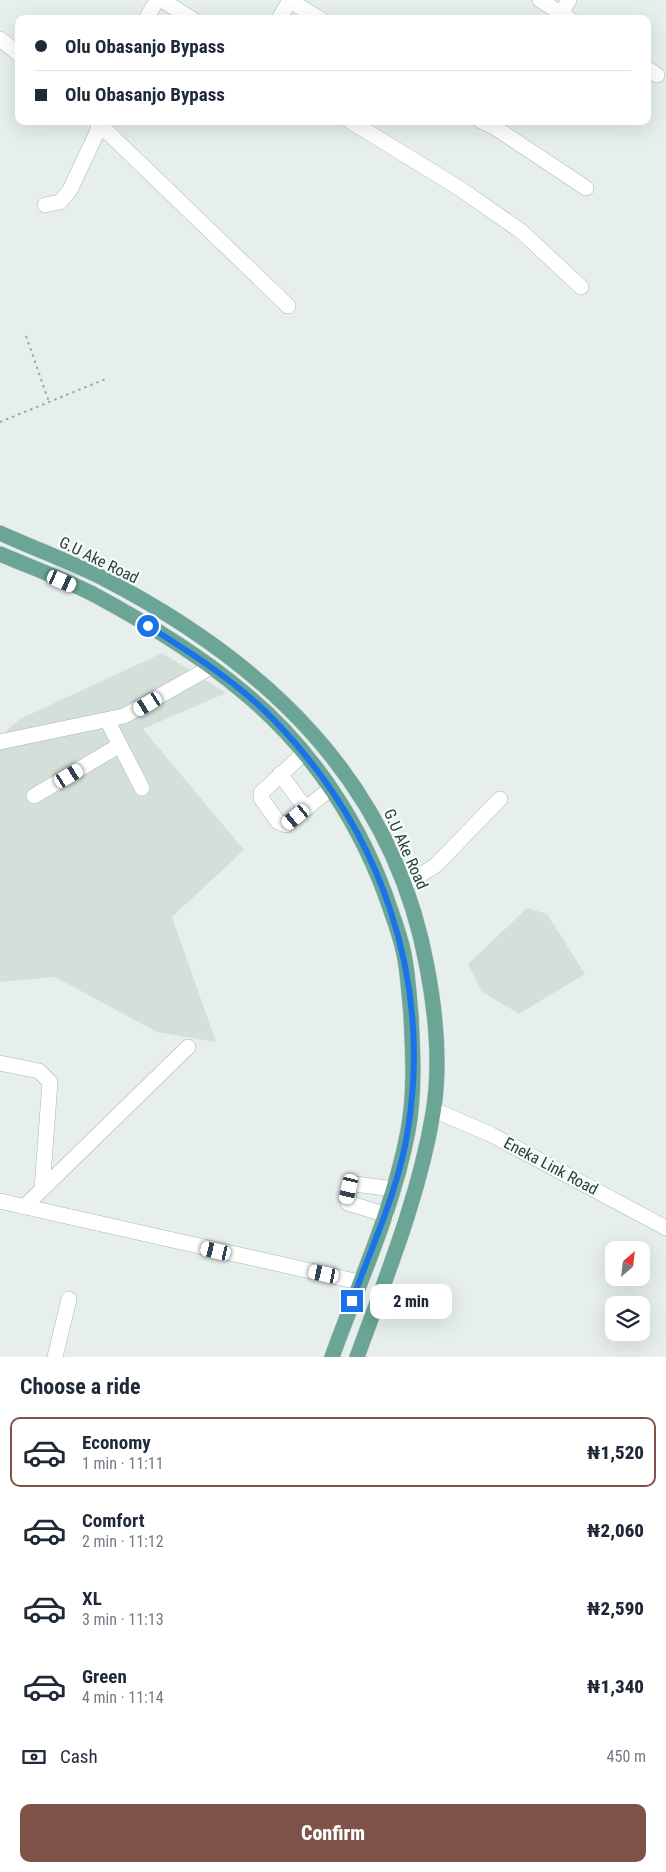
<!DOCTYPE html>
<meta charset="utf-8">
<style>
:root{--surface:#fff;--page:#f6f6f7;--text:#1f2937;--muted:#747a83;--line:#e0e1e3;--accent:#7f5249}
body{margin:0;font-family:"Roboto Condensed",sans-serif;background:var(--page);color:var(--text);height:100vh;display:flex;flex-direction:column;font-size:19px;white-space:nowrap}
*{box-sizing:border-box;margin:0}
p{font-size:16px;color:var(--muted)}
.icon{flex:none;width:28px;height:28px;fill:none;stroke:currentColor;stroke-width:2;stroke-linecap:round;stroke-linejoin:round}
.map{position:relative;height:1357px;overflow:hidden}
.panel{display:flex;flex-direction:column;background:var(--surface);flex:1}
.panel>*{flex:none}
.hud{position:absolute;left:15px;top:15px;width:636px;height:110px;border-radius:10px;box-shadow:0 5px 20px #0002;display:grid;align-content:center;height:110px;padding:0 20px;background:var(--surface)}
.needle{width:32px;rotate:28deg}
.buttons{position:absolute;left:605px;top:1241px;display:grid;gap:10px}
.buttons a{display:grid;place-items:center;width:45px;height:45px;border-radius:10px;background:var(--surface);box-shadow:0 5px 20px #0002;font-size:25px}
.end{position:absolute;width:22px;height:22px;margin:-11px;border:6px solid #1a73e8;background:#fff;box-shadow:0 0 0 2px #fff}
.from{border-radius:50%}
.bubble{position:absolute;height:35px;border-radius:10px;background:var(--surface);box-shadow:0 5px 20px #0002;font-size:16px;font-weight:800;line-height:35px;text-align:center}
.car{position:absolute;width:15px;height:30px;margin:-15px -8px;border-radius:6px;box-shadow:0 0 4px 1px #0007;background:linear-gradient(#fff 24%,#345 0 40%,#fff 0 76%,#345 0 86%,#fff 0)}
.hud b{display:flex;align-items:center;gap:18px;height:48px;font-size:19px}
.hud b+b{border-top:1px solid var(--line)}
.hud i{width:12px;height:12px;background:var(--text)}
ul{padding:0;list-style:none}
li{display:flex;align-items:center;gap:15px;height:70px;margin:0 10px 8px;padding:0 10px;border:2px solid transparent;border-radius:10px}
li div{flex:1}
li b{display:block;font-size:19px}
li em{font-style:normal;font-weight:800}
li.selected{border-color:var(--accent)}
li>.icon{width:45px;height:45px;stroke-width:1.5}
h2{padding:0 20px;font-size:22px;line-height:60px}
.pay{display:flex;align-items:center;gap:12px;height:55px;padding:0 20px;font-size:19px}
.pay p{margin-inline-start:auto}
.action{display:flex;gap:10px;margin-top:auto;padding:10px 20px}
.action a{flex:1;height:58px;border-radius:10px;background:var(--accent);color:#fff;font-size:20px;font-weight:800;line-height:58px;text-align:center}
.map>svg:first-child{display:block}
.built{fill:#d4dfda}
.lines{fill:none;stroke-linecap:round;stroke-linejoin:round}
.minor-casing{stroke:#a8b8b2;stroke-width:16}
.major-casing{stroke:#c2cac8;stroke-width:16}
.path{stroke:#86b3a5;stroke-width:2;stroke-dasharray:2.5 4;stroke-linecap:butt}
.minor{stroke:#fff;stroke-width:15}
.major{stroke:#6aa596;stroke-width:15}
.route{stroke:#1a73e8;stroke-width:6}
.labels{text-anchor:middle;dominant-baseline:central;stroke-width:4.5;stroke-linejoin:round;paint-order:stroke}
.street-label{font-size:16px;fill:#24423a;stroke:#f7fbf9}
</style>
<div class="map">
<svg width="666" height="1357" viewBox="0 0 666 1357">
<rect width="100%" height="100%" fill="#e6efeb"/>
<!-- built -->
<path class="built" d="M162,653L226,693L143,729L244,850L172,917L216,1042L157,1032L55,977L0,982V736L20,719Z
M527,908L547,914L585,974L519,1014L481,991L468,964Z"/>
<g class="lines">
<!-- minor casing -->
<g class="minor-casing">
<path id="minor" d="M162,0L192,19
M289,0L320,19
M540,0L570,19
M146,19L157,0
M279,19L290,0
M558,19L569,0
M0,39L19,54
M648,69L657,75
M96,121L288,306
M350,121L459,188L522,232L581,287
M481,121L494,127L586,188
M45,205L60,202L70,190L100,126
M107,720L142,788
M0,742L124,716L211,667
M304,753L261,793V798L278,822L286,825L331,788
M280,774L306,809
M34,796L120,745
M405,885L436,865L500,799
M0,1063L39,1071L50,1082L42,1189
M434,1110L490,1134L666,1228
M0,1201L359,1282
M24,1207L188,1047
M387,1215L348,1203L349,1189L355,1184L394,1189
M55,1357L69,1299"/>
</g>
<!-- major casing -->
<g class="major-casing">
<path id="major" d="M0,533C33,548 68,561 101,577C264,661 393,780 427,967C436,1014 441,1066 433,1113C419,1197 386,1277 357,1357
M0,554C31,567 63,579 93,594C145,622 197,653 242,691C312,748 363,826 391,911C396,925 401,940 404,954C408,974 409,995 411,1015C413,1054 415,1093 408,1131C393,1210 359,1282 332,1357"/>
</g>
<!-- path -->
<path class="path" d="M26,336L49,402
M0,422L108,378"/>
<!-- minor -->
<use href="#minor" class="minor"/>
<!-- major -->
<use href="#major" class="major"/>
</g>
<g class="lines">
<!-- route -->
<path class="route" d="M148,626C193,654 238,683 274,720C380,829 432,977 408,1129C399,1189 373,1243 352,1301"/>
</g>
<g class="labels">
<!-- street labels -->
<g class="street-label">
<text transform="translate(99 560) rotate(26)">G.U Ake Road</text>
<text transform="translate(406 849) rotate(66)">G.U Ake Road</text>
<text transform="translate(551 1166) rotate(28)">Eneka Link Road</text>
</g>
</g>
</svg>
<div class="buttons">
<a><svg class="needle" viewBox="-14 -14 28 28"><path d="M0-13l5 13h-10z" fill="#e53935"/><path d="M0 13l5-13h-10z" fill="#747a83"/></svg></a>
<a><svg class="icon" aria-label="layers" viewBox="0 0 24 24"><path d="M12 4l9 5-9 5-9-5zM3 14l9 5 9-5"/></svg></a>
</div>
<i class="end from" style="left:148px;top:626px"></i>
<i class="end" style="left:352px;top:1301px"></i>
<div class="bubble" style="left:370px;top:1284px;width:82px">2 min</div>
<i class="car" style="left:62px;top:581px;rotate:114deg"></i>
<i class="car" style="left:148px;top:704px;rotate:239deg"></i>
<i class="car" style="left:69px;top:776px;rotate:59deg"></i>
<i class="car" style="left:296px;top:817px;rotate:231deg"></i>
<i class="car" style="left:349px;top:1189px;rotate:193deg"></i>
<i class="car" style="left:216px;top:1251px;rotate:283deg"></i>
<i class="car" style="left:324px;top:1274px;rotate:282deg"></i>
<div class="hud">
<b><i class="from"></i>Olu Obasanjo Bypass</b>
<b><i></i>Olu Obasanjo Bypass</b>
</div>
</div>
<section class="panel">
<h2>Choose a ride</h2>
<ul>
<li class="selected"><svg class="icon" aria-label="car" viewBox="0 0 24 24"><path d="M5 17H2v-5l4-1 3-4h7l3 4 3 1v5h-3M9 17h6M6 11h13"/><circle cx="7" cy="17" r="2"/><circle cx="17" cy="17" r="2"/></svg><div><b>Economy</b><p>1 min · 11:11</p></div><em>₦1,520</em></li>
<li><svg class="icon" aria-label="car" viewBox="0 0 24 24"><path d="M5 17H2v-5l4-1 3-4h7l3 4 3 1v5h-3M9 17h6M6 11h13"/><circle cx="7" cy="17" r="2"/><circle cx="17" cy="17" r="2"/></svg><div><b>Comfort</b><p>2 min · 11:12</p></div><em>₦2,060</em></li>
<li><svg class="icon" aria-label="car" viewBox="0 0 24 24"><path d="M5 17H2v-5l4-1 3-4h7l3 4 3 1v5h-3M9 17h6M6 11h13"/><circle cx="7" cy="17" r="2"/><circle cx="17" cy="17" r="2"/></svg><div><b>XL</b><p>3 min · 11:13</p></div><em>₦2,590</em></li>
<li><svg class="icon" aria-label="car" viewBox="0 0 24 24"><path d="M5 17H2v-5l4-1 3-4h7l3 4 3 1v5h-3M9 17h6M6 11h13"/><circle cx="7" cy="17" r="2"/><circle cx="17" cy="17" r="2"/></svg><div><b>Green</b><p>4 min · 11:14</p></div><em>₦1,340</em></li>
</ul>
<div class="pay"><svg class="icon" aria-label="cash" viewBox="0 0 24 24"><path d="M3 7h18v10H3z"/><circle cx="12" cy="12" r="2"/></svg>Cash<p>450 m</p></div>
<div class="action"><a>Confirm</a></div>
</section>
